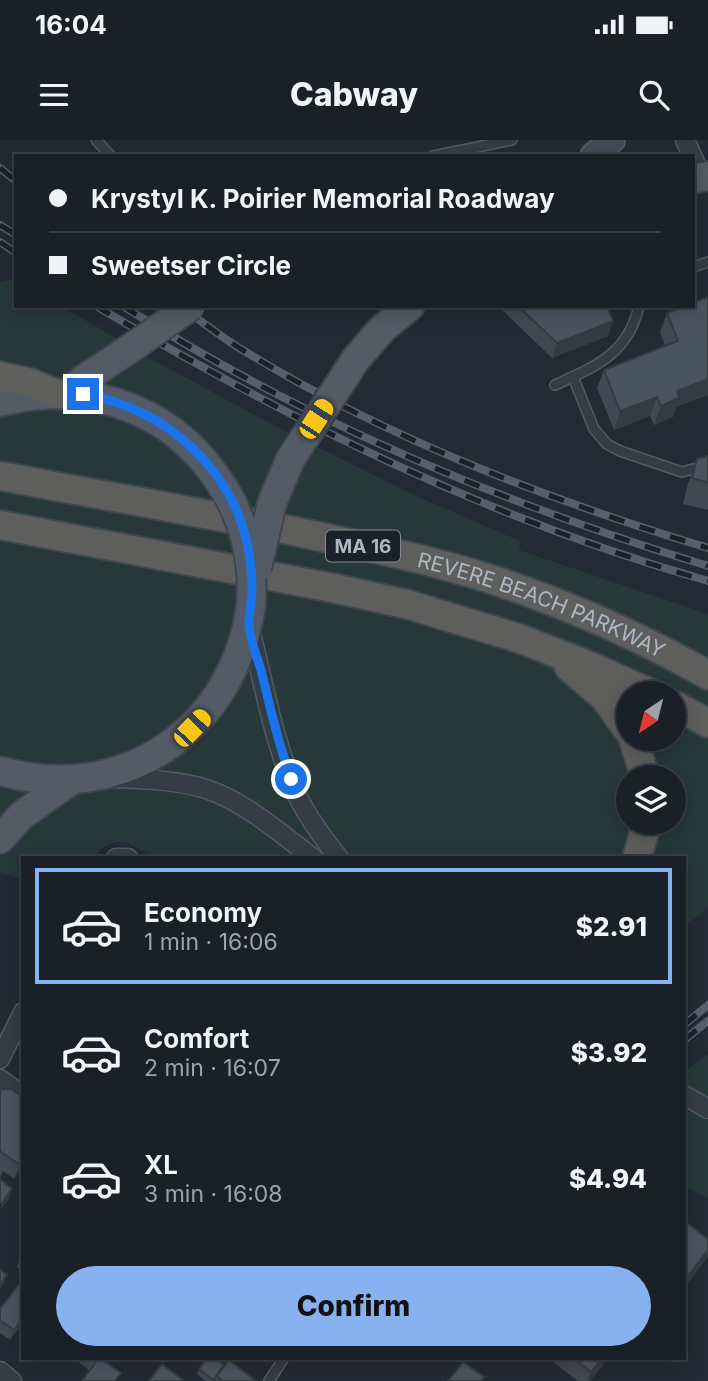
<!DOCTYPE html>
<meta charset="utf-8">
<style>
:root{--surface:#192028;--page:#262d34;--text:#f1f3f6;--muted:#9fa3a8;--line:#373e45;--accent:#87b2ef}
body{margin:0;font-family:Inter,sans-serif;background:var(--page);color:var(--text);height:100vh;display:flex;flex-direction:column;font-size:26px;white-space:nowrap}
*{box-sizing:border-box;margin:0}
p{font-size:23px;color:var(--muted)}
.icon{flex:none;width:38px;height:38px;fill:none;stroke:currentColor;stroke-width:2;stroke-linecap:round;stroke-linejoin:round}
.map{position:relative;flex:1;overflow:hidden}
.drawer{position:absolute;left:21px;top:716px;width:665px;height:504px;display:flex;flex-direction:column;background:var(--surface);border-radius:0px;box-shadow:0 4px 18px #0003,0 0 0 2px var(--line)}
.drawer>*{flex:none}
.banner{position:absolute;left:14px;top:14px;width:681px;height:154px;border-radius:0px;box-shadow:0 4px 18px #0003,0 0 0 2px var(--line);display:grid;align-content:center;height:154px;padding:0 35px;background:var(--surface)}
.needle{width:46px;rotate:215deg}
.tools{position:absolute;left:616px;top:541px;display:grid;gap:14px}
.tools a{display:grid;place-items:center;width:70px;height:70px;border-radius:50%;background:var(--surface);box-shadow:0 4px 18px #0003,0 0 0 2px var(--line);font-size:35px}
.end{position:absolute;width:32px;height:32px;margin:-16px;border:9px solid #1a73e8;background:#fff;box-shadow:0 0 0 4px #fff}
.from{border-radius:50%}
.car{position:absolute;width:21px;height:42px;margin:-21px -10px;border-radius:9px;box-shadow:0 0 5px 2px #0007;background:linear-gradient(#f5c518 24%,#345 0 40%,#f5c518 0 76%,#345 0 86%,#f5c518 0)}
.banner b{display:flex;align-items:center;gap:24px;height:66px;font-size:26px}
.banner b+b{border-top:2px solid var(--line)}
.banner i{width:18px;height:18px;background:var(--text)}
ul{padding:12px 0 0;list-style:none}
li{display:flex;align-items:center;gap:21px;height:116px;margin:0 14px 10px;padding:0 21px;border:4px solid transparent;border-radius:0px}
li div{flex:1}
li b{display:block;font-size:26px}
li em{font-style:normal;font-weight:800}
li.active{border-color:var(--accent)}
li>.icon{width:63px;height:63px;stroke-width:1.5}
.cta{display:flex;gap:14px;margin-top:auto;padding:14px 35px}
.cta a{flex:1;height:80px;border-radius:42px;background:var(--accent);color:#111;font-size:28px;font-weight:800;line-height:80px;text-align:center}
.status{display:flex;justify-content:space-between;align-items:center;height:49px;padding:0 35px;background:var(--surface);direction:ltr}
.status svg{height:19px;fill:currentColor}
header{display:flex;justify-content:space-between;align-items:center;height:91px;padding:0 35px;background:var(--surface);font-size:32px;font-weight:800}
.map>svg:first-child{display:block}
.green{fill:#263838;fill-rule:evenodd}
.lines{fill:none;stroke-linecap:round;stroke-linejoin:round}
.service-casing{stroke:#525a64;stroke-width:12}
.minor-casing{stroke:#525a64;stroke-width:21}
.secondary-casing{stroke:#525a64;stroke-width:28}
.primary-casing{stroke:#3e454f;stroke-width:32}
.trunk-casing{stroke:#3f4750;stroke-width:32}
.service{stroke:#343c46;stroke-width:9}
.minor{stroke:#343c46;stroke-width:18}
.secondary{stroke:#434b58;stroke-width:24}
.primary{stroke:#525b66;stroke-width:28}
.trunk{stroke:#5e5e5c;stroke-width:28}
.rail-casing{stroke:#56606d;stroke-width:8}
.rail{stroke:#1a212a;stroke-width:5;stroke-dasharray:16;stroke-linecap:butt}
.primary-bridge-casing{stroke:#3e454f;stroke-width:32;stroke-linecap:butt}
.primary-bridge{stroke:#525b66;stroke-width:28}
.wall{fill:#3f4853}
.shaded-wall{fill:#333b44}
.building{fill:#495461;stroke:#333b44;stroke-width:2}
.route{stroke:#1a73e8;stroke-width:9}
.labels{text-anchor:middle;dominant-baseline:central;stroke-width:5;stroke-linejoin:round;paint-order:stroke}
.shield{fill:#1a212a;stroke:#828a95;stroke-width:2}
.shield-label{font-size:19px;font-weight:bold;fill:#afb7c3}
.street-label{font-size:21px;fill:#afb7c3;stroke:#1a212a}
</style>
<div class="status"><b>16:04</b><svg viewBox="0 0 49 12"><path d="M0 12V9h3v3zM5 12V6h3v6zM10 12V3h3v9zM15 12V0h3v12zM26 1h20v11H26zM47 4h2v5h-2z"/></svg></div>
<header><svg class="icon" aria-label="menu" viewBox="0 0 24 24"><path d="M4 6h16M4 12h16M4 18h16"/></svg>Cabway<svg class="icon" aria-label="search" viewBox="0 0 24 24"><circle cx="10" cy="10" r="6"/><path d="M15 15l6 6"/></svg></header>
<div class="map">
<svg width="708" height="1241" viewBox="0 0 708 1241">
<rect width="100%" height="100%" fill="#212a35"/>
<!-- green -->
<path class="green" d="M16,138V166H61L157,222L283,290L414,355L520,401L519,410L708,474V767L684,787V718H154C132,704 114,692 94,717L23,718V740L0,733V142ZM628,553H674V598H628ZM628,637H674V682H628Z
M708,914V1058L684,1046V932Z"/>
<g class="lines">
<!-- service casing -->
<g class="service-casing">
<path id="service" d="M96,0L111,16
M433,16L512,0
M693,127L708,122
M573,237L594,289L607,304L620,311L682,332L708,325
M555,245C596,226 628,214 639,166
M269,1241L284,1218"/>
</g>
<!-- minor casing -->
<g class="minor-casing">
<path id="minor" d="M685,0L702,38
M249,485C263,540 273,599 295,651C306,675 322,697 339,718
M112,638C144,639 179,640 209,650C248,664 280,693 313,718
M116,718H128
M0,919L23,872
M0,939L23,956
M684,955L708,969
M0,1231L12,1241"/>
</g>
<!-- secondary casing -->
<g class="secondary-casing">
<path id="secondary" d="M593,16L612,0"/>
</g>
<!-- primary casing -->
<g class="primary-casing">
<path id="primary" d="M693,39L708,36
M356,219L382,189L410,166
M68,253L84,239L128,210
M0,262C94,238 179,271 228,355
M272,363L290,320
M0,631C122,666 234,590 251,465
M0,699L22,675L72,640"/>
</g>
<!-- trunk casing -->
<g class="trunk-casing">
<g id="trunk">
<path d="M0,236L31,243L57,254"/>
<path id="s1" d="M0,336C96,354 192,371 288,390C354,404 420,417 484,437C562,462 637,495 708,535"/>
<path d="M0,385L328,447L406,464L518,498L590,526L650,553"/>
<path d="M569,527L605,558L628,590"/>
<path d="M674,565L708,583"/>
<path d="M633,598L645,637"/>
<path d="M637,718L647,682"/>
</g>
</g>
<!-- service -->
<use href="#service" class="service"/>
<!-- minor -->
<use href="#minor" class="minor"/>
<!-- secondary -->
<use href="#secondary" class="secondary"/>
<!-- primary -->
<use href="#primary" class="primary"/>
<!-- trunk -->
<use href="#trunk" class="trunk"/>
<!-- rail casing -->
<g class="rail-casing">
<path id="rail" d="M0,28L16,41
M0,85L16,95
M0,102L16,113
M96,166C292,282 489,379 708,441
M123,166C304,281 503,364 708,426
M180,166C200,180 220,196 241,209C385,298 546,359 708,408
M684,885L708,865
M684,900L708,881"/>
</g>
<!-- rail -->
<use href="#rail" class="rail"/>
<!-- primary-bridge casing -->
<g class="primary-bridge-casing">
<path id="primary-bridge" d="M128,210L191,166
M290,320L356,219
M228,355C247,390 254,426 251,465
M257,428L272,363"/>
</g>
<!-- primary-bridge -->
<use href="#primary-bridge" class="primary-bridge"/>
</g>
<!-- wall -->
<path class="wall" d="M708,157V255L676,267L673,277L654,285L650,276L614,290L597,248L604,230L665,206L660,192L667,173Z
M498,166H607L608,196L552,218Z
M708,316V370L683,364L688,344L697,319Z
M0,952L23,958V1027L14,1039L3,1031L0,1038Z
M23,1116V1131L17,1127L19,1122Z
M0,1169L23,1183L10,1200L0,1193Z
M23,1200V1212L19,1210Z
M73,1218H103L90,1231Z
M195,1218H204L200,1222Z
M548,1218H608L590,1241H578Z
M224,1225L256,1241H215L216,1239L214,1241H206L197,1234L199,1229Z"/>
<!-- shaded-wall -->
<path class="shaded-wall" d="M613,181L608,196L552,218L557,203Z
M708,239V255L676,267L673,277L654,285L661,266L677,251Z
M657,257L650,276L614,290L620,271Z
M23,1020V1027L14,1039L20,1025Z
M12,1049L9,1059L0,1070L2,1063Z
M708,1110V1117L684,1148V1141Z
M7,1135L3,1145L0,1149V1144Z
M23,1178V1183L10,1200L14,1190Z
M602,1218H608L590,1241H587L591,1232Z"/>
<!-- building -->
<path class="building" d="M708,157V239L677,251L679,258L661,266L657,257L620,271L604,230L678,201L667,173L684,166H693V163Z
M518,166H607L613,181L557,203Z
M708,316V343L692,338L697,319Z
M1,949H11L23,958V1020L20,1025L0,1011V952Z
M0,1039L12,1049L2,1063L0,1062Z
M684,1081L708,1099V1110L684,1141Z
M23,1116V1124L19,1122Z
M0,1130L7,1135L0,1144Z
M23,1139V1178L14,1190L0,1180V1169Z
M90,1218H100L121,1233L115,1241H82L96,1222Z
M207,1218H214L224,1225L213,1240L199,1229Z
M573,1218H602L591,1232Z
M229,1220L256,1241H223L217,1236Z
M463,1222L484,1237L481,1241H448Z
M162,1224L183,1240V1241H149Z"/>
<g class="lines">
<!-- route -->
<path class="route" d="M83,254C168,269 238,332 250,419C252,433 253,448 251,462C251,469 248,477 249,483C249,498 257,516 261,530C270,567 278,603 291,639"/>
</g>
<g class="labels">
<!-- shield labels -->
<rect class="shield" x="326" y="390.5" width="74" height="31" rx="5"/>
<g class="shield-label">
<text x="363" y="406">MA 16</text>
</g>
<!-- street labels -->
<g class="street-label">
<text stroke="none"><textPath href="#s1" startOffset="558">REVERE BEACH PARKWAY</textPath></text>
</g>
</g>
</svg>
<div class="tools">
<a><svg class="needle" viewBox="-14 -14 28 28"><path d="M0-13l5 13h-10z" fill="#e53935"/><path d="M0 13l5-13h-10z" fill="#9fa3a8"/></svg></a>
<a><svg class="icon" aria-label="layers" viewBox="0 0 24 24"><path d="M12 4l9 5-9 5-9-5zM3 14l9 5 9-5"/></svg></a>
</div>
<i class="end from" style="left:291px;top:639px"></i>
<i class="end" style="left:83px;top:254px"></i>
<i class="car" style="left:316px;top:279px;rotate:33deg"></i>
<i class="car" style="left:192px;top:588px;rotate:44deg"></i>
<div class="banner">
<b><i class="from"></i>Krystyl K. Poirier Memorial Roadway</b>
<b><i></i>Sweetser Circle</b>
</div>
<section class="drawer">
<ul>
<li class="active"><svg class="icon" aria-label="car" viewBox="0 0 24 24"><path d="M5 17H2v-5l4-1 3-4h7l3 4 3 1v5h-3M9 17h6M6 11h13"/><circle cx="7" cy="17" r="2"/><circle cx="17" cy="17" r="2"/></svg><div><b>Economy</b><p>1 min · 16:06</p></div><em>$2.91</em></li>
<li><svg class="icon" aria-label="car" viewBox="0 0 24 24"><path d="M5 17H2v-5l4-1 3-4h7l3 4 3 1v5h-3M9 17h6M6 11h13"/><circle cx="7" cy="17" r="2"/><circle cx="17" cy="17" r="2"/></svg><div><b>Comfort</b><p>2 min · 16:07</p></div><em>$3.92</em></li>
<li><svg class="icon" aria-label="car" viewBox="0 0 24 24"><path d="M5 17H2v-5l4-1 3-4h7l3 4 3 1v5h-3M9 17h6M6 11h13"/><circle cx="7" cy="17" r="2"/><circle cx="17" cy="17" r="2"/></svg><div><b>XL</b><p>3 min · 16:08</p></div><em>$4.94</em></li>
</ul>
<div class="cta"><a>Confirm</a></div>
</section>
</div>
